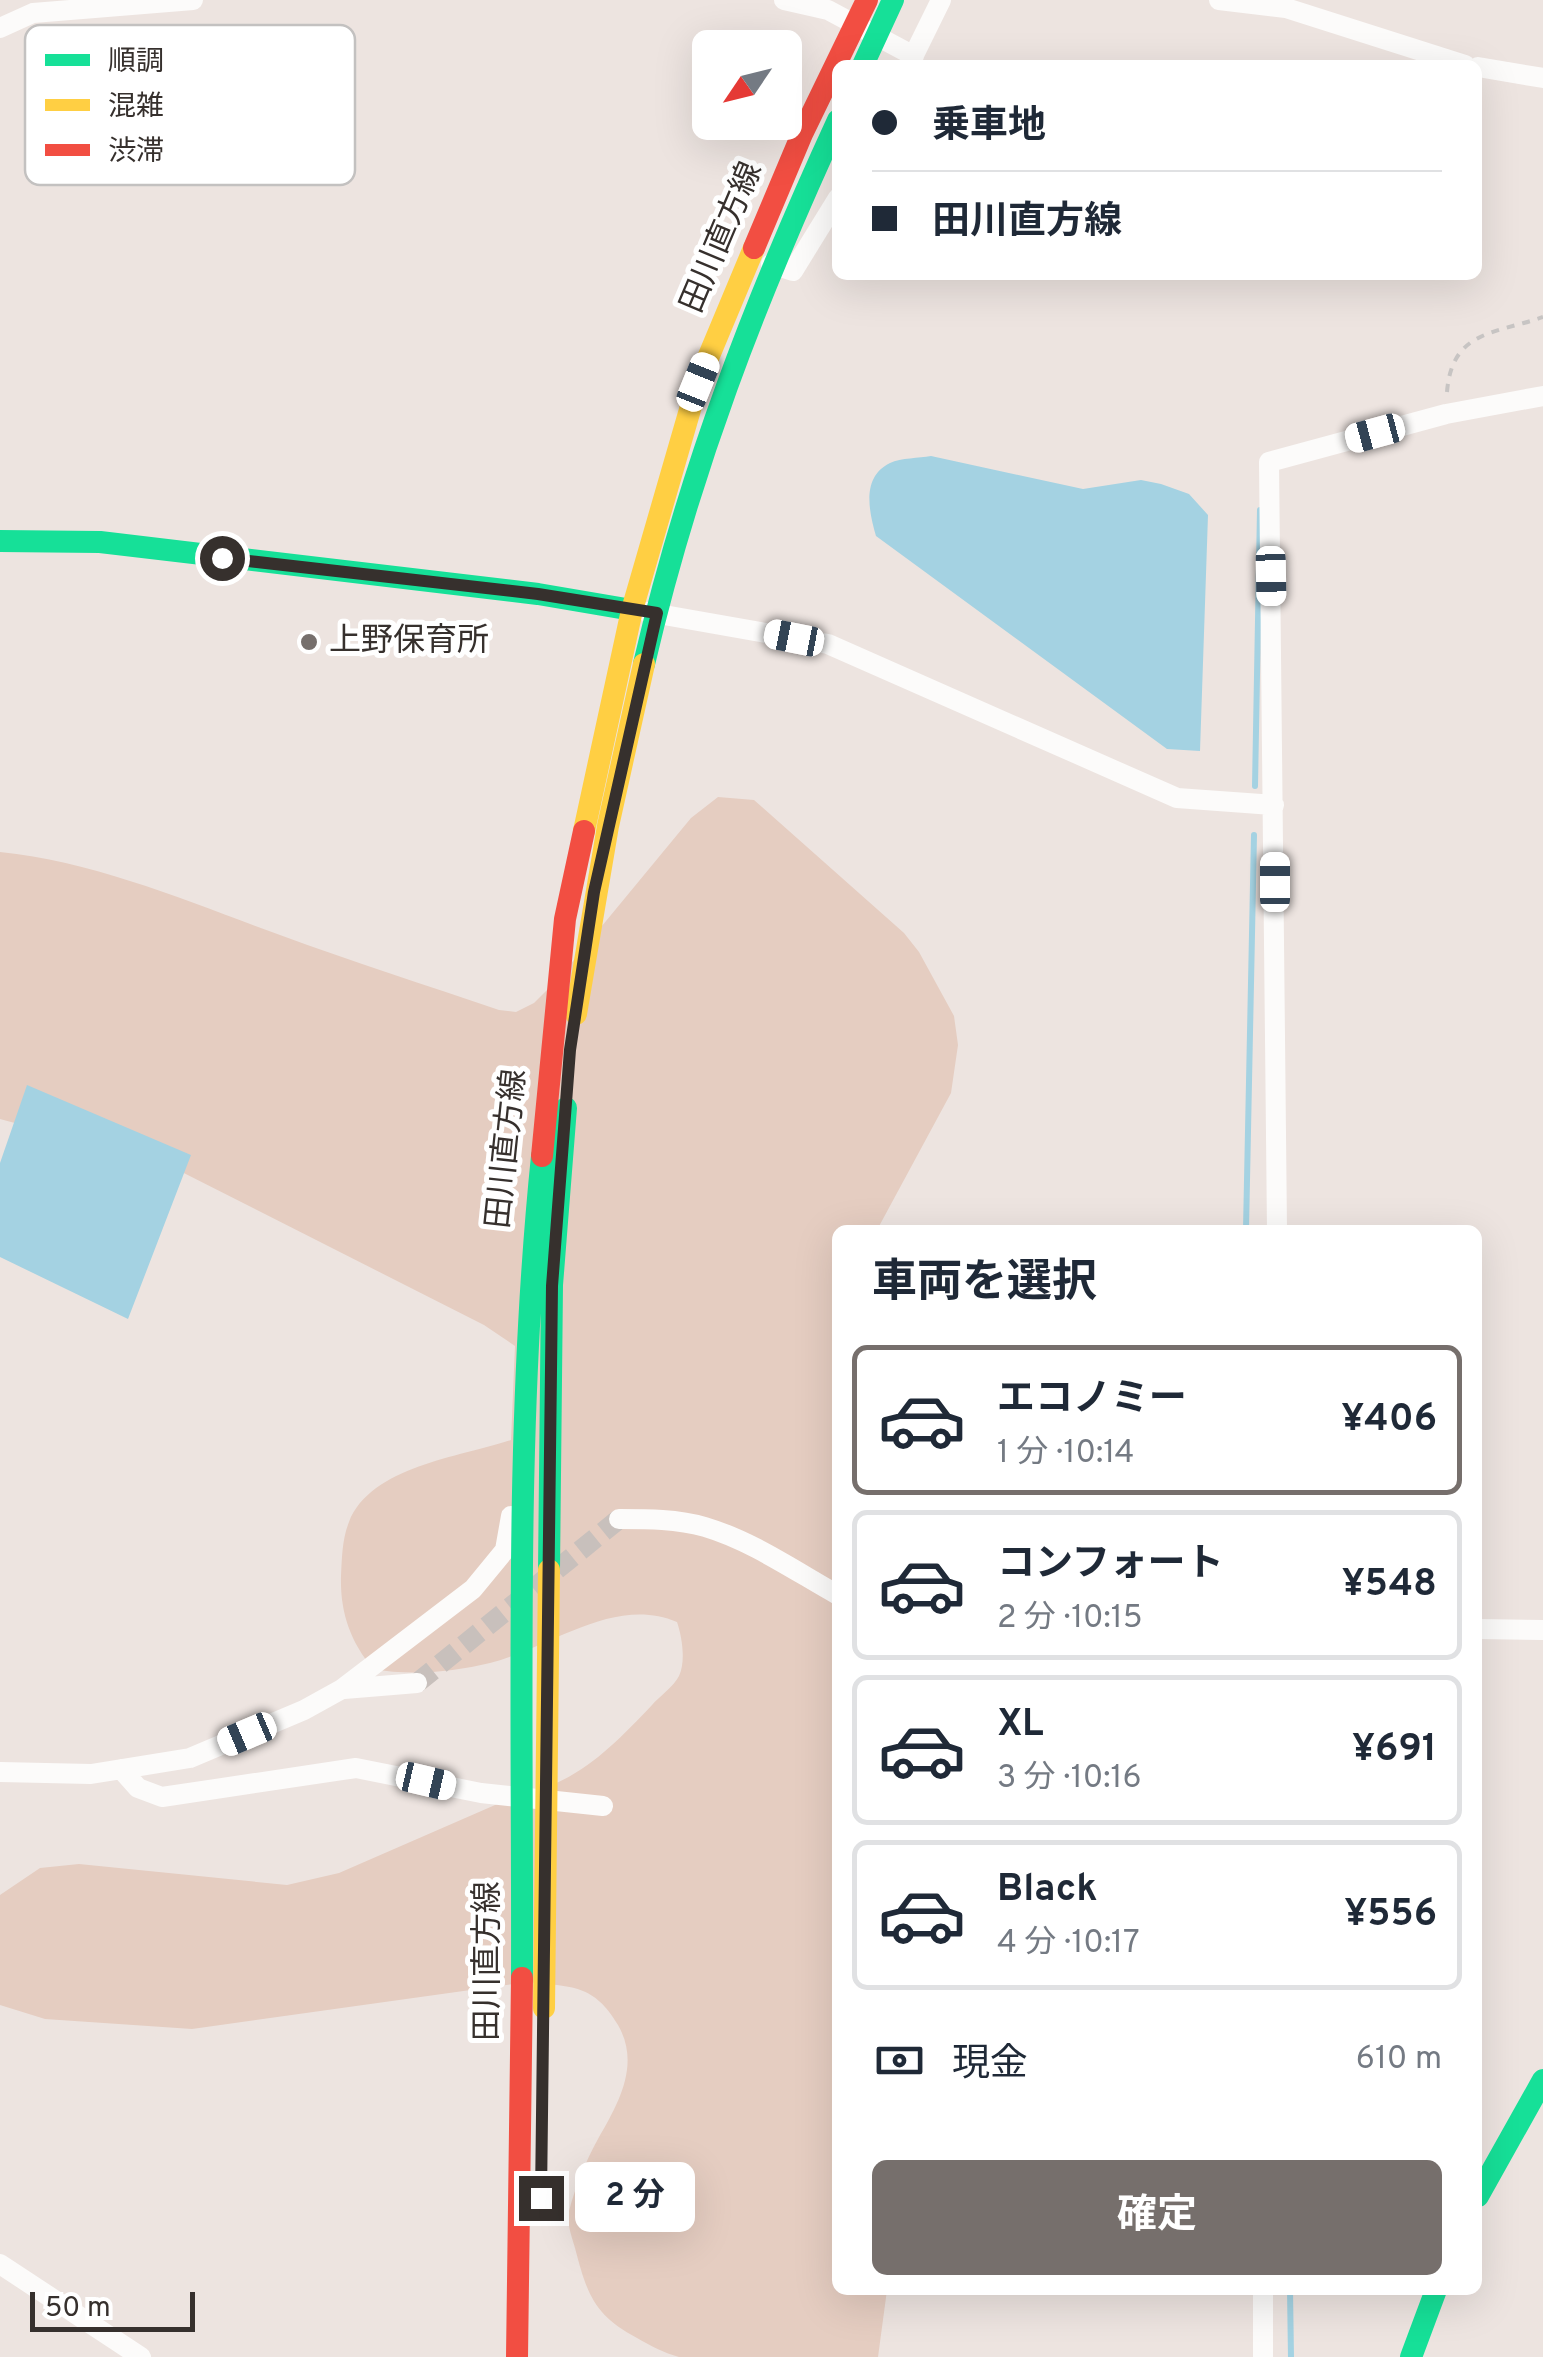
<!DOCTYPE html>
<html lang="ja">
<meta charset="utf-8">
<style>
:root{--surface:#fff;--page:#f6f6f7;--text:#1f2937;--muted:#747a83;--line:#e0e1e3;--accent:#766f6c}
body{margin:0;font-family:Overpass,"Noto Sans JP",sans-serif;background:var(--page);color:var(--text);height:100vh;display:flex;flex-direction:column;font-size:38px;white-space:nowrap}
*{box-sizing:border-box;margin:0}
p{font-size:32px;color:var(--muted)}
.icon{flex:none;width:55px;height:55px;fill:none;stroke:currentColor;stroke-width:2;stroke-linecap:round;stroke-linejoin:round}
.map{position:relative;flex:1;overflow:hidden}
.side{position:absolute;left:832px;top:1225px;width:650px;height:1070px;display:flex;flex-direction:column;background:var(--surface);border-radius:15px;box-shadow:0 10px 40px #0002}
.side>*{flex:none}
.banner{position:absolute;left:832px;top:60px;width:650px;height:220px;border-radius:15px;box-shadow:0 10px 40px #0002;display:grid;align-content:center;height:220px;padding:0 40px;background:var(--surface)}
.needle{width:65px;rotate:235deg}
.controls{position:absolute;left:692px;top:30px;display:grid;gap:20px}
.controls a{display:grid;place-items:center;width:110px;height:110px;border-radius:15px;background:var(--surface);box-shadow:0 10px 40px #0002;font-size:50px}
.scale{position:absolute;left:30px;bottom:25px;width:165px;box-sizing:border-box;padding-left:10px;border:5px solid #36302d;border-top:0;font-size:28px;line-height:35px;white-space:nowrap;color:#36302d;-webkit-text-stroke:8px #fff;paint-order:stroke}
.end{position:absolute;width:45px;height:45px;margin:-22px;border:12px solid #36302d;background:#fff;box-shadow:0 0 0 5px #fff}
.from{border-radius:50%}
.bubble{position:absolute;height:70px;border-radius:15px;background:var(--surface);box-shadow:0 10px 40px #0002;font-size:32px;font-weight:700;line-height:70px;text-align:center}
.car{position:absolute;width:30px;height:60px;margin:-30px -15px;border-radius:12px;box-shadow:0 0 8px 2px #0007;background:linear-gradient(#fff 24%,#345 0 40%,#fff 0 76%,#345 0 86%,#fff 0)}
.banner b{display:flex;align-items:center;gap:35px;height:95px;font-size:38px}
.banner b+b{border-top:2px solid var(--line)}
.banner i{width:25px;height:25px;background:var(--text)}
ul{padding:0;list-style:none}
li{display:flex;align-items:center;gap:30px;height:150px;margin:0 20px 15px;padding:0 20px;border:5px solid var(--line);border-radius:15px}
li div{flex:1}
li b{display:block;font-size:38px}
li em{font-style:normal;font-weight:700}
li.current{border-color:var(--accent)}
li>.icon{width:90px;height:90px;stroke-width:1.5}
h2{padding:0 40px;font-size:45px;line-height:120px}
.pay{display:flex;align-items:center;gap:25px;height:110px;padding:0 40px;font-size:38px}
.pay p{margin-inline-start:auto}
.cta{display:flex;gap:20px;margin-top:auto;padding:20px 40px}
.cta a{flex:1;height:115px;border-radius:15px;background:var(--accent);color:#fff;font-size:40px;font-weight:700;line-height:115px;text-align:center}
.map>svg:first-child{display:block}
.green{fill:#e5cdc1}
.water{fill:#a4d2e2}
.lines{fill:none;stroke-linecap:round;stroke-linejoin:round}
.stream{stroke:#a4d2e2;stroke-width:6}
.street-tunnel{stroke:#c8c0bc;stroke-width:20;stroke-dasharray:20 10;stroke-linecap:butt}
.path{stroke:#c7c4c3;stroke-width:4;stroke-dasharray:8 8;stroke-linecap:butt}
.street{stroke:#fcfbfa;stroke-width:20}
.fast{stroke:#16e098;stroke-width:22}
.slow{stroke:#ffcf43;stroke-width:22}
.jam{stroke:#f24e42;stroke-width:22}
.route{stroke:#36302d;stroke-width:12}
.poi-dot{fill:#766f6c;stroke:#fff;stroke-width:4}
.labels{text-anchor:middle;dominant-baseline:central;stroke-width:10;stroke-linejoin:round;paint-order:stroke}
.street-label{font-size:32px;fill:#36302d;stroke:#fff}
.poi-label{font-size:32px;fill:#36302d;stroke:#fff;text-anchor:start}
.key{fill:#fff;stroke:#c3c1c0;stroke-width:2.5}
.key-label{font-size:28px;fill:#36302d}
</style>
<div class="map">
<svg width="1543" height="2357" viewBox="0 0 1543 2357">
<rect width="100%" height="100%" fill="#ede4e0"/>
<!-- green -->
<path class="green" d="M718,797L754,800L904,933L919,952L954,1016L958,1045L951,1093L877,1230H838V2290H887L878,2357H679C664,2353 651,2346 637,2338C594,2315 587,2294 575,2248C572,2237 566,2222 569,2211C575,2188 586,2160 598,2139C618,2104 641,2065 618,2025C594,1984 572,1987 528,1982L192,2029L45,2019L0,2005V1895L40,1868L79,1864L287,1885L339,1873L518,1795C577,1784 612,1747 652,1705C659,1697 674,1686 679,1676C686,1661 682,1637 677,1622C614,1595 550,1648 490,1663C453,1672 410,1676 373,1669C350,1641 340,1612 341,1576C342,1558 342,1539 349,1522C371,1466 461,1457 511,1440L515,1346L484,1325L166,1164L0,1119V852C97,862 189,902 280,935C353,962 426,985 499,1010L516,1012L534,1003L559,978L691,818Z"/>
<!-- water -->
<path class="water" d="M931,456L1083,489L1141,480L1161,484L1189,494L1208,515L1200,751L1167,749L876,536C869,512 861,477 890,463C901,458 919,458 931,456Z
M27,1085L191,1155L128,1319L0,1257V1163Z"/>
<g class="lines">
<!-- stream -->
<path class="stream" d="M1255,786L1260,510
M1246,1230L1254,835
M1290,2290L1291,2357"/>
<!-- street-tunnel -->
<path class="street-tunnel" d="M417,1683L619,1519"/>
<!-- path -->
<path class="path" d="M1447,392C1452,330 1495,334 1543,317"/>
<!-- street -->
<path class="street" d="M784,0L828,10L914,56
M1219,0L1286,8L1465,65
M0,28L33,13L193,0
M909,65L941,0
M1478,67L1543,78
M771,264L793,271L838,198
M647,612L828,644L1177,798L1274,805
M1277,1230L1269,462L1446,414L1543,396
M619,1519C648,1519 677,1519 705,1527C752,1541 795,1571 838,1595
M1478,1629L1543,1630
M344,1689L417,1683
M121,1769L138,1788L162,1797L356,1768L481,1793L603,1806
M0,1772L91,1774L190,1758L304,1710L342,1689L473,1589L505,1550L511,1516
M0,2264L141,2357
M1263,2357V2290"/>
<!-- fast -->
<path class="fast" d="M863,65L893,0
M0,541L100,542L538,594L632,610
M644,664C689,471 755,300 838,120
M549,1570L552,1285L566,1108
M522,1978C523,1704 514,1429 542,1156
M1478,2196L1543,2080
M1411,2357L1436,2290"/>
<!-- slow -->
<path class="slow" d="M584,831L632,610L698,382L754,248
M576,1014L608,826L644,664
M544,2008L549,1570"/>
<!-- jam -->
<path class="jam" d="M754,248L802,134L867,0
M542,1156L565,919L584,831
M517,2357L522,1978"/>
</g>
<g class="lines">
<!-- route -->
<path class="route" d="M222,558L538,594L657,613L594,892L570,1050L552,1286L541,2198"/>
</g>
<!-- markers -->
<circle class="poi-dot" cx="309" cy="642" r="10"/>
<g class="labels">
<!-- street labels -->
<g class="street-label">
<text transform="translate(723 238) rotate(-67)">田川直方線</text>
<text transform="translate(508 1149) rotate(-84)">田川直方線</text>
<text transform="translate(489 1961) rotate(-90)">田川直方線</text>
</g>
<!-- poi labels -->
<g class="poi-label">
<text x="329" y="642">上野保育所</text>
</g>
</g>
<!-- legend -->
<rect x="25" y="25" width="330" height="160" rx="15" class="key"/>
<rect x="45" y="54" width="45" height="12" fill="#16e098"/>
<rect x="45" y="99" width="45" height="12" fill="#ffcf43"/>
<rect x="45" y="144" width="45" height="12" fill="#f24e42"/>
<g class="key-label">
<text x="108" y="70">順調</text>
<text x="108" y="115">混雑</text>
<text x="108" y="160">渋滞</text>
</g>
</svg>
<div class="controls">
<a><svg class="needle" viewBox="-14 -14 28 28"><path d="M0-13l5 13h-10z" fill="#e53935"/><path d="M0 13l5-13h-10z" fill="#747a83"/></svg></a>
</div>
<div class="scale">50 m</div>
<i class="end from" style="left:222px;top:558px"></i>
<i class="end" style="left:541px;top:2198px"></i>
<div class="bubble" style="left:575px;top:2162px;width:120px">2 分</div>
<i class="car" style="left:698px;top:382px;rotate:22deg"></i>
<i class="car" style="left:1375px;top:433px;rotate:255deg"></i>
<i class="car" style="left:1271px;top:576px;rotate:179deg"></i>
<i class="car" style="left:794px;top:638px;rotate:281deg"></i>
<i class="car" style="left:1275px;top:882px;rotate:0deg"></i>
<i class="car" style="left:247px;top:1734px;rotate:247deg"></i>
<i class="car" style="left:426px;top:1781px;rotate:103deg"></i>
<div class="banner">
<b><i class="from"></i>乗車地</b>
<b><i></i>田川直方線</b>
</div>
<section class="side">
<h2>車両を選択</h2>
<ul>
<li class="current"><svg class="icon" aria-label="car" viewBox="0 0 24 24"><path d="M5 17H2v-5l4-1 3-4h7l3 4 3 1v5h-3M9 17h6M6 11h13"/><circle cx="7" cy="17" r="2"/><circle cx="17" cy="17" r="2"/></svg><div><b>エコノミー</b><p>1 分 · 10:14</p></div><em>¥406</em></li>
<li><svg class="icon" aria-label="car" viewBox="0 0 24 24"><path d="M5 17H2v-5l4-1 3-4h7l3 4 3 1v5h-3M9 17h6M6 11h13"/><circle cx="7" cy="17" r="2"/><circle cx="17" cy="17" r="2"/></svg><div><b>コンフォート</b><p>2 分 · 10:15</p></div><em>¥548</em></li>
<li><svg class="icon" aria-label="car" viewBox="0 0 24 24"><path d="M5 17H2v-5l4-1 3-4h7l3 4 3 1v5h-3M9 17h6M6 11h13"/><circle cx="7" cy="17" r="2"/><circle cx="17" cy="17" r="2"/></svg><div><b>XL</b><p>3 分 · 10:16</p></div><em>¥691</em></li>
<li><svg class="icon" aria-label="car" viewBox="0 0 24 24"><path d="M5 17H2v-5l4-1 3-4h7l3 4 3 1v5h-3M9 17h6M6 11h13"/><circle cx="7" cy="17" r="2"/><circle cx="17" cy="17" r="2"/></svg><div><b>Black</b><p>4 分 · 10:17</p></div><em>¥556</em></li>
</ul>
<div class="pay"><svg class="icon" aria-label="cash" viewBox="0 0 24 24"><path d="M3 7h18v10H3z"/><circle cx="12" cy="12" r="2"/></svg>現金<p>610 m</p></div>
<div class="cta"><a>確定</a></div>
</section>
</div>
